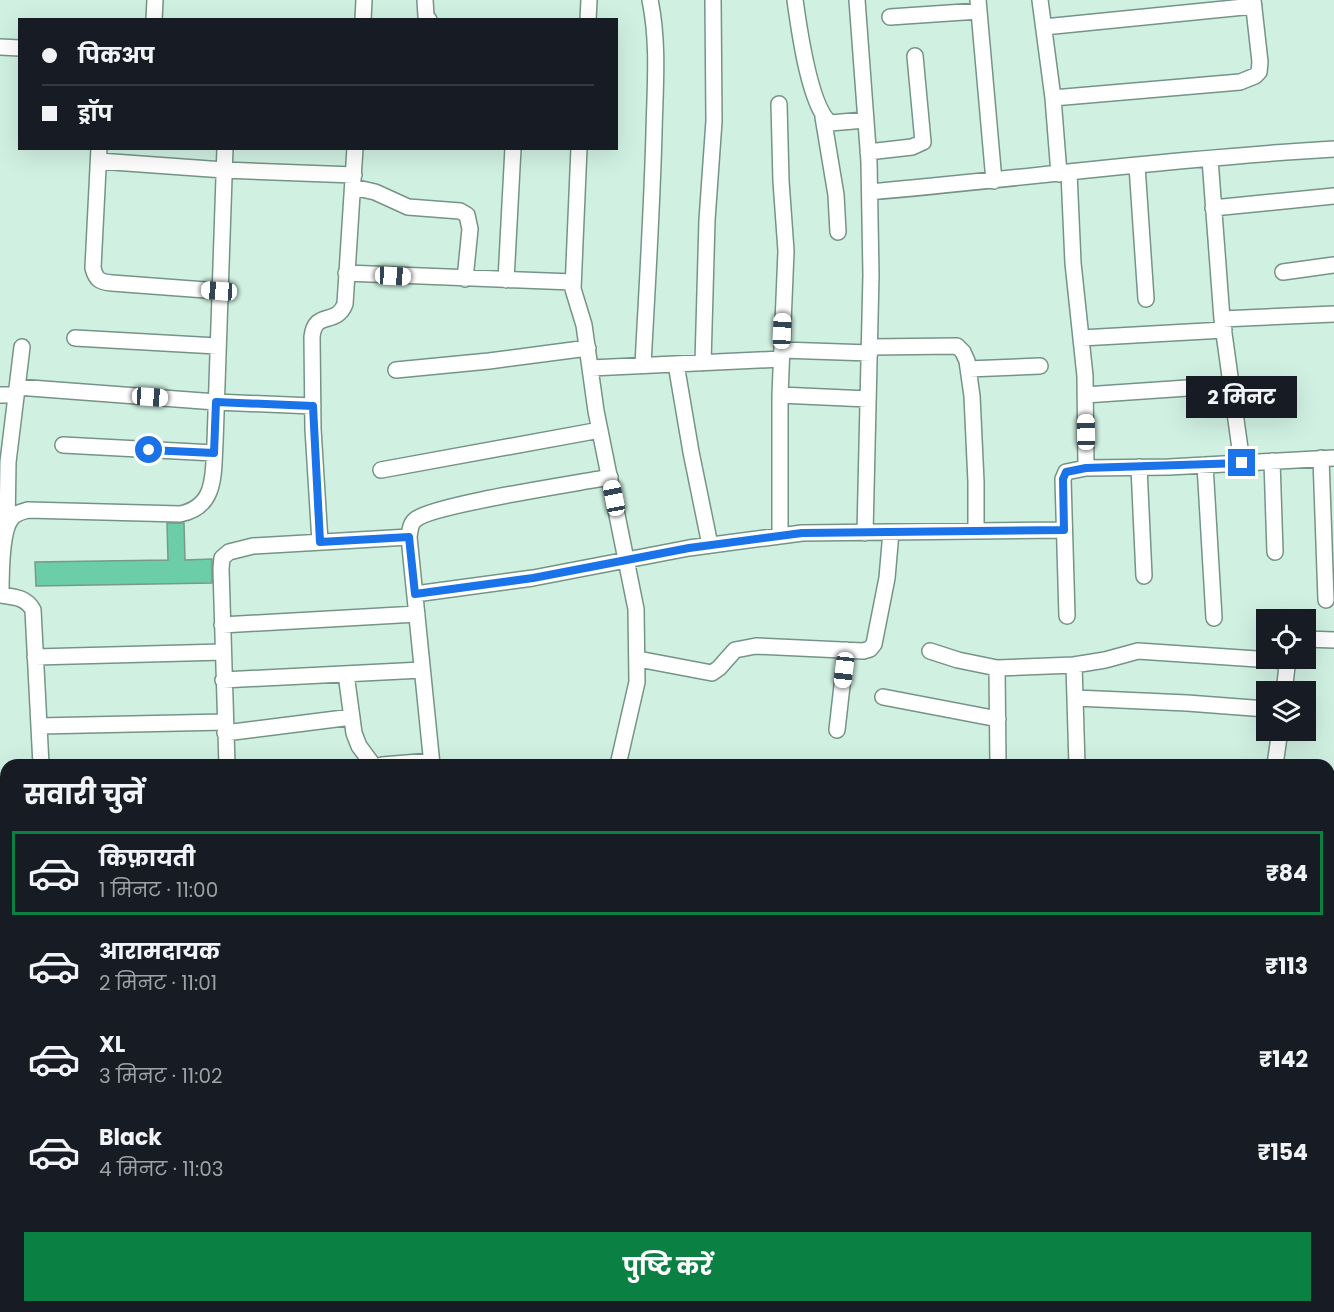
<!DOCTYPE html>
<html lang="hi">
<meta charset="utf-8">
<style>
:root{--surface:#171b24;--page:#20242c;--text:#f1f3f6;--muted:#9ea1a6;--line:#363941;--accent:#0b8043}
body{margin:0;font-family:Poppins,"Noto Sans Devanagari",sans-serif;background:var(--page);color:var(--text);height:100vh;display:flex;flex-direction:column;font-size:22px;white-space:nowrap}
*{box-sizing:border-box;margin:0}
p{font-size:20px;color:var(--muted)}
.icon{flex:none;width:33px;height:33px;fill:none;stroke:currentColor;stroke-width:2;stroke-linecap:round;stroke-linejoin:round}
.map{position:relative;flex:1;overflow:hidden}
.drawer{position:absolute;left:0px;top:759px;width:1335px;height:554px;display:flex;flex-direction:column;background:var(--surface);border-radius:18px 18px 0 0;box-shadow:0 6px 24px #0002}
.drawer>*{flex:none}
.banner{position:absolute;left:18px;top:18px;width:600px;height:132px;border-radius:0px;box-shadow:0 6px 24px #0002;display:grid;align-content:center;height:132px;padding:0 24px;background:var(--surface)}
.fabs{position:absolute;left:1256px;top:609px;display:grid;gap:12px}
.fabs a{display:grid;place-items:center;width:60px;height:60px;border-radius:0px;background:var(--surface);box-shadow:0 6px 24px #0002;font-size:30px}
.end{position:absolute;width:27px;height:27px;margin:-14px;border:8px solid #1a73e8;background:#fff;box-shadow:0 0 0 3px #fff}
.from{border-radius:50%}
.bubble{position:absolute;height:42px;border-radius:0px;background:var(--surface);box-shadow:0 6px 24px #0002;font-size:20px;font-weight:700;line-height:42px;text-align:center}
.car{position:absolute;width:18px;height:36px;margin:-18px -9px;border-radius:8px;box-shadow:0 0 4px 2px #0007;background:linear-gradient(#fff 24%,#345 0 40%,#fff 0 76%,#345 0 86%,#fff 0)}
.banner b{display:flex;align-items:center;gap:21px;height:57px;font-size:22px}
.banner b+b{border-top:2px solid var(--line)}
.banner i{width:15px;height:15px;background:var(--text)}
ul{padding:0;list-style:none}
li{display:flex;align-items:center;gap:18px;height:84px;margin:0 12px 9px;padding:0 12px;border:3px solid transparent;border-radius:0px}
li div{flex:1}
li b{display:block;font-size:22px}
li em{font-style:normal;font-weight:700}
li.active{border-color:var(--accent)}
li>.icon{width:54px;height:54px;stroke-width:1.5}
h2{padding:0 24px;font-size:27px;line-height:72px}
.cta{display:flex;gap:12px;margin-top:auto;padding:12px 24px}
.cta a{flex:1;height:69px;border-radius:0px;background:var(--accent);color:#fff;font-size:24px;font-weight:700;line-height:69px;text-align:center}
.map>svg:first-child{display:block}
.building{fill:#6ccea8;stroke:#79988a;stroke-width:1.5}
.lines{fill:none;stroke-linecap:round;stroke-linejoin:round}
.street-casing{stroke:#759486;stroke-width:18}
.street{stroke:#fff;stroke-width:15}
.route{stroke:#1a73e8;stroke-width:8}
</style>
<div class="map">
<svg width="1334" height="1312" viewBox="0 0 1334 1312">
<rect width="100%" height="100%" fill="#d0f1e2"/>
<!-- building -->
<path class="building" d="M167,523H184L185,560L212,559V583L36,586L35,562L168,560Z"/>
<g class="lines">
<!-- street casing -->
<g class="street-casing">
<path id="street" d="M425,0L426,16L429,20
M795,0C799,28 809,105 830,123L865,120
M857,0L869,162L871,275L865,533
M978,0L994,181
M1040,0L1053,98L1059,174
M890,17L979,11
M154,20L155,0
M363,20L364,0
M588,20L589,0
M1044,27L1254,6
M0,47L20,48
M1053,98L1240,82L1255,76L1259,72L1260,62L1253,0
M779,104L781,181L786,251L780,395V535
M823,117L836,195L838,232
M99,148L93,268C96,280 100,282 112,283L219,291
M579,148L573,289L584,325L596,411L636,609L637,682L618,765
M868,152L912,147L923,142L915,56
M1210,159L1222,319L1242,463
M99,161L224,170L354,175
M1137,166L1146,299
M1069,173L1073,263L1085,376L1086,468
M353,187L375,192L408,207L460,211L467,215L470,229L465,279
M870,192C1025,178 1179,158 1334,149
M1213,208L1334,196
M1283,272L1334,265
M346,273L573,282
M506,280L513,148
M1222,319L1334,314
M75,338L217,346
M1081,338L1224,330
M870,347L957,346L963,352L967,361L972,396L976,482V531
M782,350L870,353
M703,363L707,220L714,121L713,0
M676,364L691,452L710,545
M643,365C647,288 652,210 654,132C655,88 659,43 650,0
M591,368L781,359
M968,369L1040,366
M396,370L489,361L588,348
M17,387L216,402L313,406
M0,395H16
M780,395L868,399
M1085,395L1231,385
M63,445L214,453
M1321,458L1326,600
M1272,461L1275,552
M1205,465L1214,618
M1139,467L1144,576
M381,470L600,430
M7,527L8,462L22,347
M320,542L313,429L312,337C315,309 336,327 345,304L355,148
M415,594L533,578L689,548L802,533L1064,530
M0,595C14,597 26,597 33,610L41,765
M1,595C1,578 1,532 11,519C15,513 21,512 28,510L180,514C217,507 213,473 215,443L225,148
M1067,616L1063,479L1066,472L1086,468L1169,467L1334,458
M222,625L417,614
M1305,639L1334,640
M930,651L958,660L997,668L1074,665L1105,660L1138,651L1288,661
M35,657L223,652
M638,659L712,673L719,668L735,650L756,646L863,651L870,649L874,644L887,578L891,532
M1074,665L1077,765
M997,668L998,765
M346,674L354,733L359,746L373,765
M223,680L422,670
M1284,692L1288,658
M883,697L998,719
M1076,698L1187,703L1266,709
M39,726L225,722
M837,730L846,650
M225,733L352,717
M227,765L221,569L222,558L229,552L253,546L409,537
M382,765L431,761
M432,765L409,537C410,531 410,524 415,520C430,505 579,483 610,477
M1275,765L1280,730
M0,854L6,853
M0,968H6
M1329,1002L1334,959
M1329,1255L1334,1256
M756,1306V1312
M624,1307L635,1306
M202,1312V1306
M455,1312V1306
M1110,1312L1132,1309L1170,1312
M1211,1312V1306
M1293,1312L1294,1306"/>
</g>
<!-- street -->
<use href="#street" class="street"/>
</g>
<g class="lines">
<!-- route -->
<path class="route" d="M149,450L214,453L216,402L313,406L320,542L409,537L415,594L533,578L689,548L802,533L1064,530L1063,479L1066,472L1086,468L1242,463"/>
</g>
</svg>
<div class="fabs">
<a><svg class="icon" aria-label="locate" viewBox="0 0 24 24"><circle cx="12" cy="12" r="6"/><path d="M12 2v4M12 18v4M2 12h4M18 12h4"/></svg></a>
<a><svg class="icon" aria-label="layers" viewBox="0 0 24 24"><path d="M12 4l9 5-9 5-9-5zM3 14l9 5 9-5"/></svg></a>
</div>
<i class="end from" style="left:149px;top:450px"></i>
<i class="end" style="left:1242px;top:463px"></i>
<div class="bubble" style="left:1186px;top:376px;width:111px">2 मिनट</div>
<i class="car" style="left:393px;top:276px;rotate:93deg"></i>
<i class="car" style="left:219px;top:291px;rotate:274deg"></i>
<i class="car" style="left:782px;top:331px;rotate:2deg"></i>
<i class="car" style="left:150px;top:397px;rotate:94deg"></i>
<i class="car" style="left:1086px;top:432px;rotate:359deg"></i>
<i class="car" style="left:614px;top:498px;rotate:349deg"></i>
<i class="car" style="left:844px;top:670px;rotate:187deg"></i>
<div class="banner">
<b><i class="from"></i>पिकअप</b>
<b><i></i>ड्रॉप</b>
</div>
<section class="drawer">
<h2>सवारी चुनें</h2>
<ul>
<li class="active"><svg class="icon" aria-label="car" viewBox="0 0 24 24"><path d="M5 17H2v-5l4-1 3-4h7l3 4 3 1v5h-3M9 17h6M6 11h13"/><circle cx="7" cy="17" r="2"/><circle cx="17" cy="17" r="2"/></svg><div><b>किफ़ायती</b><p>1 मिनट · 11:00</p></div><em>₹84</em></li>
<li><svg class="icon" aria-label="car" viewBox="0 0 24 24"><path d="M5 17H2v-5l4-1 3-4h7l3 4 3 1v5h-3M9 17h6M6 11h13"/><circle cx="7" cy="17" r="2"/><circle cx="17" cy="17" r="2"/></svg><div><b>आरामदायक</b><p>2 मिनट · 11:01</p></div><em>₹113</em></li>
<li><svg class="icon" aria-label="car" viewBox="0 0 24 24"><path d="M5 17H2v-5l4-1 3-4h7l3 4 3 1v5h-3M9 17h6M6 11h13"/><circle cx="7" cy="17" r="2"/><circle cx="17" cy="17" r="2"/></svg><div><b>XL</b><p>3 मिनट · 11:02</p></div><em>₹142</em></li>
<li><svg class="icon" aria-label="car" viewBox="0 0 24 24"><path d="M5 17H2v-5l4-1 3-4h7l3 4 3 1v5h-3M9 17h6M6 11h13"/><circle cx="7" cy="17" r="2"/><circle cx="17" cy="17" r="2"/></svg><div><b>Black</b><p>4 मिनट · 11:03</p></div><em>₹154</em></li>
</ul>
<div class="cta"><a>पुष्टि करें</a></div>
</section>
</div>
